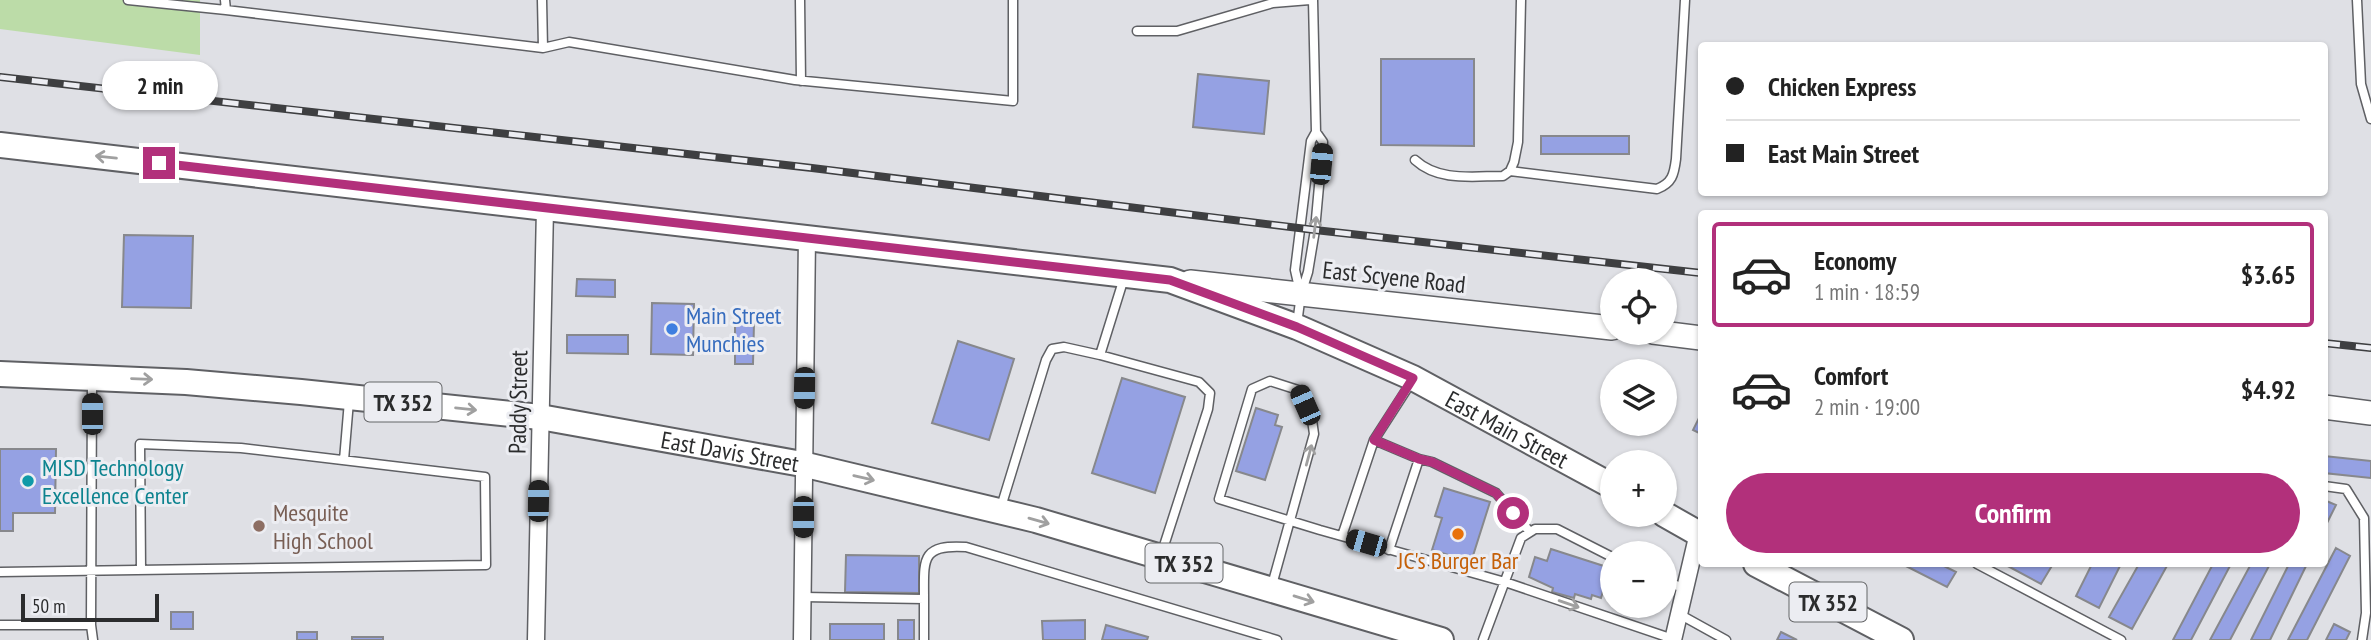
<!DOCTYPE html>
<meta charset="utf-8">
<style>
:root{--surface:#fff;--page:#f2f2f2;--text:#222;--muted:#767676;--line:#e0e0e0;--accent:#b2307b}
body{margin:0;font-family:"PT Sans Narrow",sans-serif;background:var(--page);color:var(--text);height:100vh;display:flex;flex-direction:column;font-size:26px;white-space:nowrap}
*{box-sizing:border-box;margin:0}
p{font-size:23px;color:var(--muted)}
.icon{flex:none;width:38px;height:38px;fill:none;stroke:currentColor;stroke-width:2;stroke-linecap:round;stroke-linejoin:round}
.map{position:relative;flex:1;overflow:hidden}
.sheet{position:absolute;left:1698px;top:210px;width:630px;height:357px;display:flex;flex-direction:column;background:var(--surface);border-radius:7px;box-shadow:0 2px 5px #0004}
.sheet>*{flex:none}
.hud{position:absolute;left:1698px;top:42px;width:630px;height:154px;border-radius:7px;box-shadow:0 2px 5px #0004;display:grid;align-content:center;height:154px;padding:0 28px;background:var(--surface)}
.buttons{position:absolute;left:1600px;top:268px;display:grid;gap:14px}
.buttons a{display:grid;place-items:center;width:77px;height:77px;border-radius:50%;background:var(--surface);box-shadow:0 2px 5px #0004;font-size:35px}
.scale{position:absolute;left:21px;bottom:18px;width:138px;box-sizing:border-box;padding-left:7px;border:4px solid #2b2c2d;border-top:0;font-size:19px;line-height:24px;white-space:nowrap;color:#2b2c2d;-webkit-text-stroke:5px #ecedf2;paint-order:stroke}
.end{position:absolute;width:32px;height:32px;margin:-16px;border:9px solid #b2307b;background:#fff;box-shadow:0 0 0 4px #fff}
.from{border-radius:50%}
.bubble{position:absolute;height:49px;border-radius:24px;background:var(--surface);box-shadow:0 2px 5px #0004;font-size:23px;font-weight:800;line-height:49px;text-align:center}
.car{position:absolute;width:21px;height:42px;margin:-21px -10px;border-radius:9px;box-shadow:0 0 5px 2px #0007;background:linear-gradient(#222 24%,#8ab4d8 0 40%,#222 0 76%,#8ab4d8 0 86%,#222 0)}
.hud b{display:flex;align-items:center;gap:24px;height:66px;font-size:26px}
.hud b+b{border-top:2px solid var(--line)}
.hud i{width:18px;height:18px;background:var(--text)}
ul{padding:12px 0 0;list-style:none}
li{display:flex;align-items:center;gap:21px;height:105px;margin:0 14px 10px;padding:0 14px;border:4px solid transparent;border-radius:7px}
li div{flex:1}
li b{display:block;font-size:26px}
li em{font-style:normal;font-weight:800}
li.active{border-color:var(--accent)}
li>.icon{width:63px;height:63px;stroke-width:1.5}
.button{display:flex;gap:14px;margin-top:auto;padding:14px 28px}
.button a{flex:1;height:80px;border-radius:42px;background:var(--accent);color:#fff;font-size:28px;font-weight:800;line-height:80px;text-align:center}
.map>svg:first-child{display:block}
.green{fill:#bcdca8}
.building{fill:#95a1e3;stroke:#87888c;stroke-width:2}
.lines{fill:none;stroke-linecap:round;stroke-linejoin:round}
.lane-casing{stroke:#5f6064;stroke-width:11}
.street-casing{stroke:#5f6064;stroke-width:19}
.secondary-casing{stroke:#5f6064;stroke-width:26}
.primary-casing{stroke:#5f6064;stroke-width:28}
.lane{stroke:#fff;stroke-width:8}
.street{stroke:#fff;stroke-width:16}
.secondary{stroke:#fff;stroke-width:23}
.primary{stroke:#fff;stroke-width:24}
.rail-casing{stroke:#3e3f41;stroke-width:8}
.rail{stroke:#ecedf2;stroke-width:5;stroke-dasharray:16;stroke-linecap:butt}
.oneway{stroke:#a0a0a0}
.route{stroke:#b2307b;stroke-width:9}
.shop-dot{fill:#3f7fe0;stroke:#ecedf2;stroke-width:2.5}
.culture-dot{fill:#0f9aa8;stroke:#ecedf2;stroke-width:2.5}
.education-dot{fill:#8d6e63;stroke:#ecedf2;stroke-width:2.5}
.food-dot{fill:#e8710a;stroke:#ecedf2;stroke-width:2.5}
.labels{text-anchor:middle;dominant-baseline:central;stroke-width:6;stroke-linejoin:round;paint-order:stroke}
.shield{fill:#ecedf2;stroke:#656668;stroke-width:2}
.shield-label{font-size:23px;font-weight:bold;fill:#2b2c2d}
.street-label{font-size:24px;fill:#2b2c2d;stroke:#ecedf2}
.shop-label{font-size:24px;fill:#366cbe;stroke:#ecedf2;text-anchor:start}
.culture-label{font-size:24px;fill:#0d838f;stroke:#ecedf2;text-anchor:start}
.education-label{font-size:24px;fill:#785e54;stroke:#ecedf2;text-anchor:start}
.food-label{font-size:24px;fill:#c56008;stroke:#ecedf2}
</style>
<div class="map">
<svg width="2371" height="640" viewBox="0 0 2371 640">
<rect width="100%" height="100%" fill="#dfe0e5"/>
<!-- green -->
<path class="green" d="M0,0H200V55L0,29Z"/>
<!-- building -->
<path class="building" d="M1381,59H1474V146L1381,145Z
M1198,74L1269,81L1264,134L1193,127Z
M1541,136H1629V154H1541Z
M124,235L193,236L191,308L122,307Z
M577,279L615,280V297L576,296Z
M652,303L694,304L693,355L651,354Z
M735,323H754L753,364H735Z
M567,335H628V354L567,353Z
M958,341L1014,359L989,440L932,423Z
M1122,378L1185,397L1155,493L1092,473Z
M1256,408L1278,415L1275,425L1282,427L1265,480L1236,471Z
M1701,414V434L1693,430Z
M0,449H56L55,513H13V531H0Z
M2324,456L2371,461V478L2324,473Z
M1444,488L1490,502L1471,562L1432,550L1442,518L1435,516Z
M2324,500L2336,505L2324,529Z
M2336,548L2350,556L2307,640H2288Z
M1551,549L1610,568L1601,598L1592,595L1591,599L1575,594L1574,598L1552,592L1553,588L1529,577L1535,557L1547,561Z
M846,555L919,556V593L845,592Z
M1902,564H1940L1956,572L1947,587Z
M2004,564H2053L2041,584Z
M2092,564H2121L2099,608L2076,596Z
M2139,564H2168L2132,629L2109,617Z
M2213,564H2231L2191,640H2173Z
M2251,564H2270L2230,640H2210Z
M2289,564H2307L2270,640H2251Z
M171,612H193V629H171Z
M898,620H914V640H898Z
M1085,620V640H1043L1042,621Z
M830,624H884V640H830Z
M2334,624L2350,632L2346,640H2326Z
M1106,625L1148,637L1147,640H1102Z
M297,632H317V640H297Z
M1781,632L1797,640H1777Z
M352,637H383V640H352Z"/>
<g class="lines">
<!-- lane casing -->
<g class="lane-casing">
<path id="lane" d="M128,0L226,10
M225,0L226,10L543,48L569,42L795,80L1013,101V0
M542,0L543,48
M800,0L801,81
M2357,0L2361,84L2371,119
M1137,31H1177L1273,3L1310,0
M1415,160C1439,182 1473,176 1503,176L1510,171L1514,162L1518,142L1521,0
M1510,171L1657,189C1672,183 1674,175 1676,159L1685,0
M1300,292L1295,270L1311,141L1316,132L1313,0
M1297,324L1301,294L1308,272L1315,230L1323,142L1316,132
M1100,355L1199,382L1210,393L1208,409L1161,555
M92,381L91,625L93,640
M1374,440L1419,459
M344,460L349,401
M2324,486L2346,489L2364,518L2366,613L2362,640
M1001,507L1046,360L1052,349L1064,347L1100,355L1124,278
M1342,536L1374,440L1412,381
M1389,550L1419,459L1432,462L1496,493L1530,532
M1977,564L2121,640
M0,572L486,565L485,477L241,448L140,444L141,570
M1664,580L1685,589
M1272,585L1314,434L1312,420L1298,390L1270,381L1252,389L1219,499L1320,530L1505,582L1673,639
M803,597L924,599C924,560 920,544 966,547L1277,640
M924,599V640
M1679,614L1726,640
M0,625H91
M1483,640L1521,538L1535,529H1557L1612,557"/>
</g>
<!-- street casing -->
<g class="street-casing">
<path id="street" d="M536,640L545,208
M802,640L807,237
M1673,640L1698,533"/>
</g>
<!-- secondary casing -->
<g class="secondary-casing">
<path id="secondary" d="M1190,282L1612,328
M1653,332L1701,338
M2324,407L2371,413"/>
</g>
<!-- primary casing -->
<g class="primary-casing">
<g id="primary">
<path id="s1" d="M0,145L1170,280L1297,327L1413,378L1612,486"/>
<path id="s2" d="M0,374L186,382L301,392L540,417L802,464L1036,520L1441,640"/>
<path d="M1664,514L1701,535"/>
<path d="M1756,564L1901,640"/>
</g>
</g>
<!-- lane -->
<use href="#lane" class="lane"/>
<!-- street -->
<use href="#street" class="street"/>
<!-- secondary -->
<use href="#secondary" class="secondary"/>
<!-- primary -->
<use href="#primary" class="primary"/>
<!-- rail casing -->
<g class="rail-casing">
<path id="rail" d="M0,77L812,168L1315,230L1701,273
M2324,343L2371,348"/>
</g>
<!-- rail -->
<use href="#rail" class="rail"/>
</g>
<!-- one-way arrows -->
<defs><path id="oneway-shaft" d="M-6 0H5M1.5-3L5.5 0L1.5 3" fill="none" stroke-width="1.6" stroke-linecap="round" stroke-linejoin="round" transform="scale(1.75)"/></defs>
<g class="oneway">
<use href="#oneway-shaft" transform="translate(106 157) rotate(-174)"/>
<use href="#oneway-shaft" transform="translate(1315 227) rotate(-83)"/>
<use href="#oneway-shaft" transform="translate(142 379) rotate(2)"/>
<use href="#oneway-shaft" transform="translate(466 409) rotate(6)"/>
<use href="#oneway-shaft" transform="translate(1309 455) rotate(-75)"/>
<use href="#oneway-shaft" transform="translate(864 478) rotate(13)"/>
<use href="#oneway-shaft" transform="translate(1039 521) rotate(16)"/>
<use href="#oneway-shaft" transform="translate(1304 599) rotate(17)"/>
<use href="#oneway-shaft" transform="translate(1569 604) rotate(19)"/>
</g>
<g class="lines">
<!-- route -->
<path class="route" d="M159,163L1170,280L1297,327L1413,378L1374,440L1419,459L1432,462L1496,493L1513,513"/>
</g>
<!-- markers -->
<circle class="shop-dot" cx="672" cy="329" r="7"/>
<circle class="culture-dot" cx="28" cy="481" r="7"/>
<circle class="education-dot" cx="259" cy="526" r="7"/>
<circle class="food-dot" cx="1458" cy="534" r="7"/>
<g class="labels">
<!-- shield labels -->
<g class="shield">
<rect x="364.5" y="382.5" width="77" height="39" rx="5"/>
<rect x="1145.5" y="543.5" width="77" height="39" rx="5"/>
<rect x="1789.5" y="582.5" width="77" height="39" rx="5"/>
</g>
<g class="shield-label">
<text x="403" y="402">TX 352</text>
<text x="1184" y="563">TX 352</text>
<text x="1828" y="602">TX 352</text>
</g>
<!-- street labels -->
<g class="street-label">
<text transform="translate(1394 277) rotate(6)">East Scyene Road</text>
<text transform="translate(518 402) rotate(-89)">Paddy Street</text>
<text stroke="none"><textPath href="#s1" startOffset="1547">East Main Street</textPath></text>
<text stroke="none"><textPath href="#s2" startOffset="735">East Davis Street</textPath></text>
</g>
<!-- shop labels -->
<g class="shop-label">
<text x="686" y="315">Main Street<tspan x="686" dy="28">Munchies</tspan></text>
</g>
<!-- culture labels -->
<g class="culture-label">
<text x="42" y="467">MISD Technology<tspan x="42" dy="28">Excellence Center</tspan></text>
</g>
<!-- education labels -->
<g class="education-label">
<text x="273" y="512">Mesquite<tspan x="273" dy="28">High School</tspan></text>
</g>
<!-- food labels -->
<g class="food-label">
<text x="1458" y="560">JC's Burger Bar</text>
</g>
</g>
</svg>
<div class="buttons">
<a><svg class="icon" aria-label="locate" viewBox="0 0 24 24"><circle cx="12" cy="12" r="6"/><path d="M12 2v4M12 18v4M2 12h4M18 12h4"/></svg></a>
<a><svg class="icon" aria-label="layers" viewBox="0 0 24 24"><path d="M12 4l9 5-9 5-9-5zM3 14l9 5 9-5"/></svg></a>
<a>+</a>
<a>−</a>
</div>
<div class="scale">50 m</div>
<i class="end from" style="left:1513px;top:513px"></i>
<i class="end" style="left:159px;top:163px"></i>
<div class="bubble" style="left:102px;top:61px;width:116px">2 min</div>
<i class="car" style="left:1321px;top:164px;rotate:5deg"></i>
<i class="car" style="left:804px;top:388px;rotate:181deg"></i>
<i class="car" style="left:1305px;top:405px;rotate:336deg"></i>
<i class="car" style="left:92px;top:414px;rotate:0deg"></i>
<i class="car" style="left:538px;top:501px;rotate:1deg"></i>
<i class="car" style="left:803px;top:517px;rotate:180deg"></i>
<i class="car" style="left:1366px;top:543px;rotate:286deg"></i>
<div class="hud">
<b><i class="from"></i>Chicken Express</b>
<b><i></i>East Main Street</b>
</div>
<section class="sheet">
<ul>
<li class="active"><svg class="icon" aria-label="car" viewBox="0 0 24 24"><path d="M5 17H2v-5l4-1 3-4h7l3 4 3 1v5h-3M9 17h6M6 11h13"/><circle cx="7" cy="17" r="2"/><circle cx="17" cy="17" r="2"/></svg><div><b>Economy</b><p>1 min · 18:59</p></div><em>$3.65</em></li>
<li><svg class="icon" aria-label="car" viewBox="0 0 24 24"><path d="M5 17H2v-5l4-1 3-4h7l3 4 3 1v5h-3M9 17h6M6 11h13"/><circle cx="7" cy="17" r="2"/><circle cx="17" cy="17" r="2"/></svg><div><b>Comfort</b><p>2 min · 19:00</p></div><em>$4.92</em></li>
</ul>
<div class="button"><a>Confirm</a></div>
</section>
</div>
